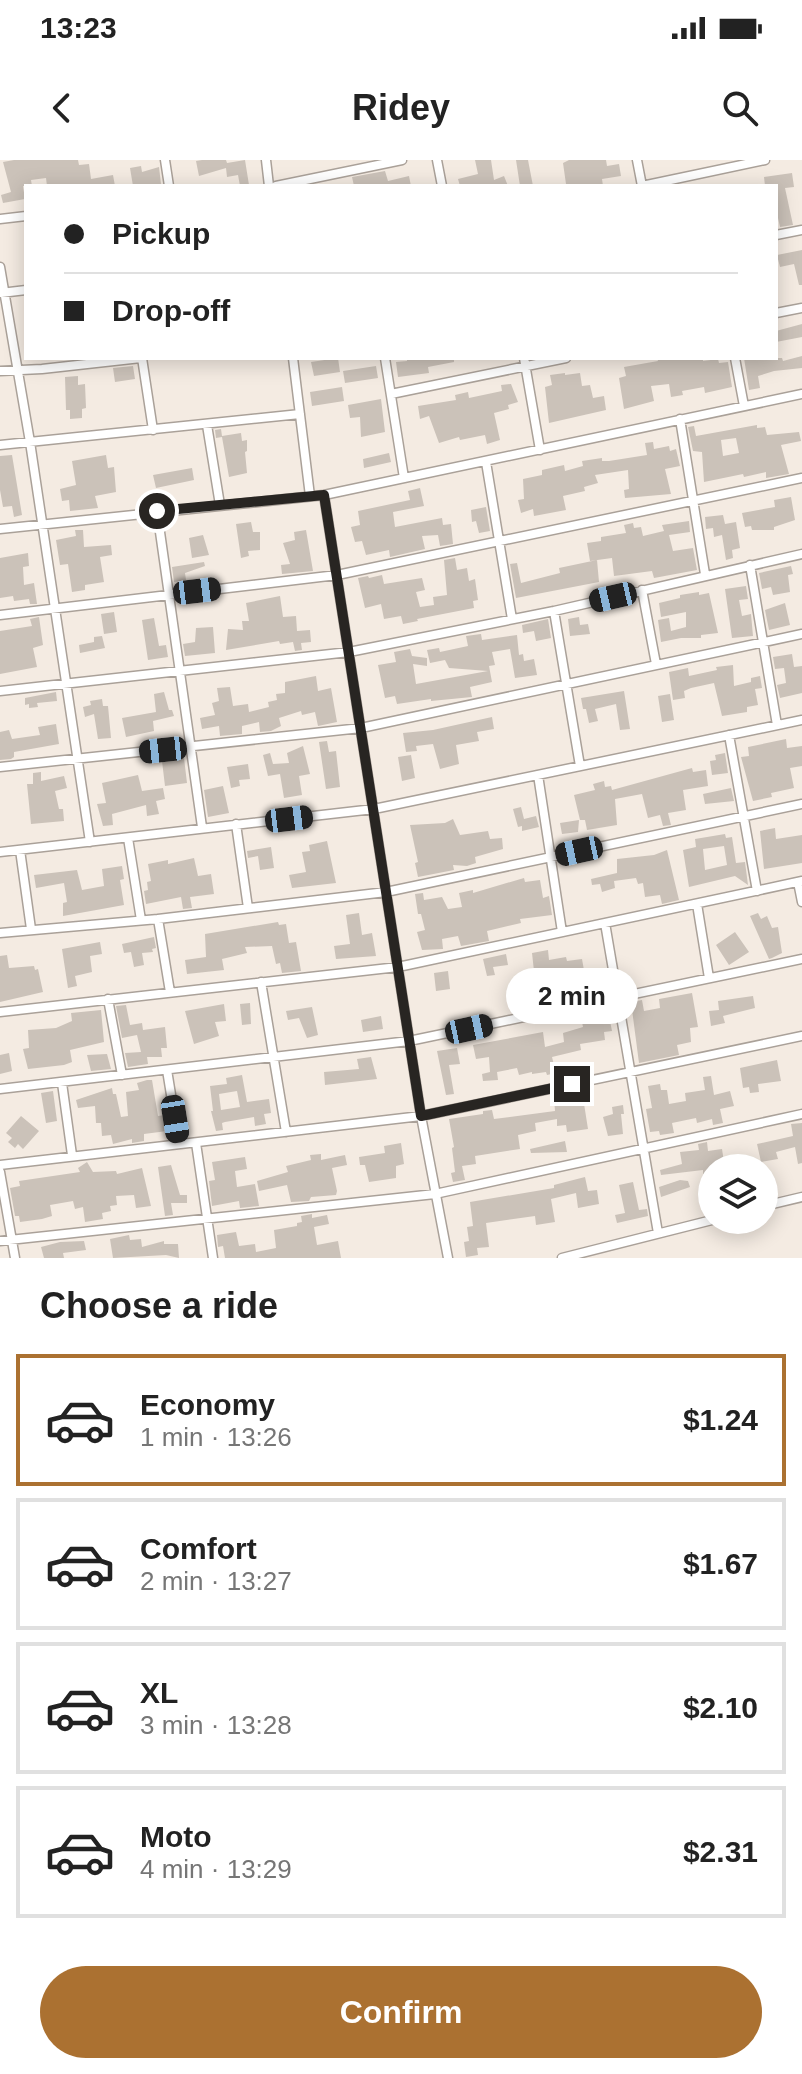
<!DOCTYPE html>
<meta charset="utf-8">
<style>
:root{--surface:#fff;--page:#f2f2f2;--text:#222;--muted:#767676;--line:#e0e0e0;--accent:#ab7131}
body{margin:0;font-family:Arial,sans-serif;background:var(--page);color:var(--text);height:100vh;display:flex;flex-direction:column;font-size:30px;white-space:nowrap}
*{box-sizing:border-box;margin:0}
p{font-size:26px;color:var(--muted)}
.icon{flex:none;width:44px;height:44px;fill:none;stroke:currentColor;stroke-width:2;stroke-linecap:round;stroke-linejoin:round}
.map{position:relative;height:1098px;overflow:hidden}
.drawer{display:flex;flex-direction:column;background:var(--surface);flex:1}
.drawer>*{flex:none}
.banner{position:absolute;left:24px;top:24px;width:754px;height:176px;border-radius:0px;box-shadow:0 4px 20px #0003;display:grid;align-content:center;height:176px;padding:0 40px;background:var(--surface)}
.tools{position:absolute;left:698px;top:994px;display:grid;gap:16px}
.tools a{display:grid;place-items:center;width:80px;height:80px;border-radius:50%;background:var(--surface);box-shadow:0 4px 20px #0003;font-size:40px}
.end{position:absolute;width:36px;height:36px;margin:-18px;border:10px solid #282522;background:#fff;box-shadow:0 0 0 4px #fff}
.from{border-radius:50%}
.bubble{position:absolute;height:56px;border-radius:28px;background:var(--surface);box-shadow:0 4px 20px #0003;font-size:26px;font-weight:700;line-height:56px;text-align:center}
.car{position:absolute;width:24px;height:48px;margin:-24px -12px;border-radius:10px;box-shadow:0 0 6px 2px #0007;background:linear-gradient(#222 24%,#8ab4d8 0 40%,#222 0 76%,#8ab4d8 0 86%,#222 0)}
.banner b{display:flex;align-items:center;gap:28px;height:76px;font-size:30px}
.banner b+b{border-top:2px solid var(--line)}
.banner i{width:20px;height:20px;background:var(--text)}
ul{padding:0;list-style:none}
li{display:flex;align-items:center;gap:24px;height:132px;margin:0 16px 12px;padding:0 24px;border:4px solid var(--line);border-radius:0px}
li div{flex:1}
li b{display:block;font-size:30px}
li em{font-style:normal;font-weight:700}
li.selected{border-color:var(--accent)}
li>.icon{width:72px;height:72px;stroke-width:1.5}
h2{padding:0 40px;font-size:36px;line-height:96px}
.primary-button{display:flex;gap:16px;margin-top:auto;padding:16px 40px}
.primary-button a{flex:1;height:92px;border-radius:48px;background:var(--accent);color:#fff;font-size:32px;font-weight:700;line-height:92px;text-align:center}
.status{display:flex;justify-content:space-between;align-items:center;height:56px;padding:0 40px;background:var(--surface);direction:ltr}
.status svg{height:22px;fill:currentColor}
header{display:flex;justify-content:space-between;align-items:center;height:104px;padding:0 40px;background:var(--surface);font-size:36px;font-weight:700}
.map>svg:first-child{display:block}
.building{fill:#cbc2b9;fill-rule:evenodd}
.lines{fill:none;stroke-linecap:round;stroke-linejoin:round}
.street-casing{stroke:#aaa199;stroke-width:11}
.street{stroke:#fff;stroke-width:8}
.route{stroke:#282522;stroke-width:10}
</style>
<div class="status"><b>13:23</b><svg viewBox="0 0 49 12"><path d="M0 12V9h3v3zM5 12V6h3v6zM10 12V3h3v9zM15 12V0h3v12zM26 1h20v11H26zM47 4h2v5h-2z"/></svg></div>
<header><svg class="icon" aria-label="back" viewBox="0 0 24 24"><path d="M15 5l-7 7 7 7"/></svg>Ridey<svg class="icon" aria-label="search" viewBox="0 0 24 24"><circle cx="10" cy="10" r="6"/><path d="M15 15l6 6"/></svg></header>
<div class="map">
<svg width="802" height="1098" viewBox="0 0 802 1098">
<rect width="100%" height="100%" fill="#f4ebe2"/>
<!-- building -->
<path class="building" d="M14,0H78L79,5L89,4L91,19L113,15L115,26H47L46,18L31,20L32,26H23L25,39L3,43L1,35L11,32L3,2Z
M202,0H226L227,3L245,0L249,25L240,26L238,15L227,17L226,8L199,16L196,1Z
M475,0H491L494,20L504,16L508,26H460L458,19L478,14Z
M516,0H528L533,26H520Z
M569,0H606L607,6L619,4L621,16L602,19L603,26L566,24L563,3Z
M141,6L142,12L159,7L161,24L133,26L130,8Z
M385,11L388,21L409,16L411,26H354L352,17Z
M792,13L794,27L785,28L793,65L780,67L776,49V26H765L764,17Z
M802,90V125H799L794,104L780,107L777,95Z
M802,164V177L776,182V171Z
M802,196V208L774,211L758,216L760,228L749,230L744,198H782L783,201Z
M338,198L340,212L314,216L311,202Z
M407,198H454V202L428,207L429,213L398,217L396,202L407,201Z
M657,198H703V201L718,199L719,203L728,202L732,227L705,233L704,227L682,231L683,235L671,237L669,224L651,226L654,241L624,249L619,218L626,216L624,207L658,201Z
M133,206L135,219L115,222L113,208Z
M376,206L378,218L345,223L343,211Z
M565,213V215L580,213L582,226L590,225L593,238L604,236L606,250L549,263L545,227L552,225L550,215Z
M78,216V225L85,224L86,248L82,249V258L70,259V250H66L65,217Z
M511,224L518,242L508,245L509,249L494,253L500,280L487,284L485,275L460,280L459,277L439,283L429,256L420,259L418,246L456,240L455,235L468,232L469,238L502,231L501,225Z
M342,227L344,241L312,246L310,232Z
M381,239L385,272L361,277L360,257L350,258L348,245Z
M757,265V268L765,267L767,275L799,272L801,281L781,285L789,314L766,318V312L744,317L743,314L704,322L702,292L693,291L688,267L694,266L696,276ZM736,278L739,293L723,296L721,280Z
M221,269L222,276L241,273L242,281L247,280V291L245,292L247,313L229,317L222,277L216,278L215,270Z
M653,282L654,289L669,286L670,291L676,289L680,306L665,309L671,334L625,338L624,330L629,329L628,310L595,315L598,323L584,327L585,331L563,336L566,350L534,356L533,349L521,353L518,340L524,339L523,319L542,315V310L564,305L565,311L583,306L582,301L602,298V301H609L647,295L645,283Z
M389,293L391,302L364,308L363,299Z
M12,295L22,355L14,357L12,346L3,347L0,330V296Z
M106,295L108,308L114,307L116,332L95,336L98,348L70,351L69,340L62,341L60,329L76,325L72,301Z
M192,308L194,320L156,328L153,315Z
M420,328L424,346L393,352L395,367L442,358L443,365L451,364L453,384L440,386L438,375L422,376L425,389L390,397L389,390L366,395L362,381L355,382L351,367L360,365L358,351L410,340L408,331Z
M791,337L795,360L774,367V370H752L751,366L745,367L742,353L775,347L774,340Z
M486,347L490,371L479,373L476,361L472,362L471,350Z
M723,355L725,364L736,362L740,388L732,390L733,398L726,400L722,375L714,377L713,368L706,369L705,357Z
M689,361L690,372L669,375L673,391L693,388L697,410L654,418L652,411L614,416L612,398L590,401L587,383L601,381V377L626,373L624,365L633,363L634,368L641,367L643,376L664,371L662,365Z
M251,362L253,372H260V390L248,391L249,396L241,398L236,364Z
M75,370H83L84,387L111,385L112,395L100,397L104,422L85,425V430L72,432L68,404L60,405L56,380L76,376Z
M306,370L313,411L282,414L281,405L290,404L283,383L295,380L294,372Z
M203,375L209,395L192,398L189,378Z
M28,393L29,406L23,407L24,425L34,423L37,444H30L29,439L14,441L13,436L0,438V398Z
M455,398L457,410L467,408L469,421L475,419L478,440L473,441L474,448L417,459L418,461L403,464L401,456L384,459L381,444L365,448L358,418L368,416L369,418L382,415L384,424L422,418L425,430L416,432L420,447L434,445L433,437L447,435L444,400Z
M597,400L599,422L516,438L510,404L517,403L521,423L560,413L559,408Z
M204,402L205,406L185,413L186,420L174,422L172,407Z
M791,406L793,414L788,415L790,432L773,435L771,427L762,429L759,413Z
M746,426L748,439L739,440L742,456L751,454L753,476L732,478L725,429Z
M699,432V435L709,433L718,473L701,475V478H681L661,482L658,460L669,458L671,471L686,467V452L661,457L659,443L680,438V435Z
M280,436L283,457L296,456L297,471L310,470L311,482L301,483L302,490L295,491L293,482L280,484L279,481L226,490L228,469L243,470L242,461H249L246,443Z
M785,443L790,465L769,470L765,450Z
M114,452L117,472L104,474L101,454Z
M39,457L43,485L33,488L37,507L0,514V471L32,466L30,459Z
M579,457L580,465L588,464L590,474L570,476L568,459Z
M154,458L159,486L166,485L168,497L148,500L142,460Z
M548,459L551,478L536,481L534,471L523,473L522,465Z
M213,467L215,493L185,496L183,484L195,482L196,468Z
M481,474L482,480L517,475L519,495L523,494L524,501L534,499L537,515L515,518L510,489L492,492L495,505L489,506L492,522L470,527L472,537L431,541V539L397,544L395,536L385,538L378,505L396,502L394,492L410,489L412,496L427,498V506L413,504L416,524L488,511L449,508L445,500L430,503L427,490L439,488L440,492L468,486L466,476Z
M102,476L105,488L80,493L79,485L94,482V477Z
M792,494L794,507L802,506V533L780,538L777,525L786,523L784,508L775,509L773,497Z
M733,505L734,526L751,522V518L760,516L762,528L755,529L758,545L747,547V552L722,556L714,523L691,528L684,531L685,538L673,540L669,512L688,508L689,516L717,510L716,507Z
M316,516L318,531L331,528L337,562L318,566L315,552L302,555L301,551L279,558L281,566L271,571L260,572L259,562L242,566V574L220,576L219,566L202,569L200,558L215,555L212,543L219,541L217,528L230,527L233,546L248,544L249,552L269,547L268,542L277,540L276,534L285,533V522Z
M624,531L630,569L620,570L616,544L595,549L598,561L589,563L586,549H583L581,538Z
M56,532L57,541L37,543L38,547L29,548V544L25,545V538Z
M164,532L169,550H172L174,556L153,561L154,571L126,577L122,558L156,552L154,534Z
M670,534L674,560L662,562L658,536Z
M102,539L103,546H108L111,578L98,579L94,554L85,557L83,547L91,545L90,541Z
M492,557L494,569L477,572L479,581L456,585L459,604L440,609L433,584L416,586L417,591L406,592L403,573L433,570Z
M56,564L59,584L14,592V597L11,599L0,600V572L9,570L12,579L40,575L38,567Z
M786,579L787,588L802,586V606L790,608L794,628L771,633L772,637L753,641L741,597L749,596L748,587Z
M327,581L329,592L336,591L340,627L326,629L319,582Z
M303,586L310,614L299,616L302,635L284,638L280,614L268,616L263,595L270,593L273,604L289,603L287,593Z
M725,593L728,613L712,615L710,601L716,600L715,595Z
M411,595L415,618L402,621L398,597Z
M184,598L187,623L165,626L162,601Z
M248,604L250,619L239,620L240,626L231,628L227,607Z
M692,608L693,612L706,610L708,626L683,630L686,650L668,653L671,665L663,666L660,655L648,658L642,634L615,639L617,665L587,670L585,660H580L574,635L595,630L593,624L604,621L605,627L611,626L612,630Z
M41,612V621L64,616L67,628L55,631L59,649H63L64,661L31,664L27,624H33V613Z
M138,615L142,631L163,628L165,639L156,641L159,654L147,656L146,645L112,654L113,665L103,666L97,644L106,643L102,623Z
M223,626L229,653L208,657L204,630Z
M731,628L734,641L705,644L703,634Z
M521,647L524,659L536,656L539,667L522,671V666L518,667L513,649Z
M453,659L460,675L488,671L490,679L502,678L503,689L475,697L476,703L467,706L453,705L454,710L418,717L415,703L418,702L410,665L445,663Z
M579,660L578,672L562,674L560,663Z
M775,668L776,679L802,675V703L764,709L760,671Z
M725,674L726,678L732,677L736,703L745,702L748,725L735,716L689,727L683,690L696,687L695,679ZM724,686L727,705L705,710L703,689Z
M327,681L336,723L292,728L289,715L306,712L302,692L310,691L309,685Z
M271,687L274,708L260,710L258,696L248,698L247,691Z
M667,690L679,740L662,744L660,735L645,737L643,723L638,724L636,718L614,721L615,728L602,732L600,724L592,725L591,719L617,713V699L654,695Z
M194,698L198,716L211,714L214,734L190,737L192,748L183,749L181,737L146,744L144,731L148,730L147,722L151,721L148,704L168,700V704Z
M122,706L124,719L120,720L124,745L63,756V743L67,742L64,723L36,728L34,715L77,710L82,730L104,726L102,709Z
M524,718L525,722L540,720L543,738L549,736L552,755L520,759L521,763L487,771L489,781L461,786L458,776L442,779L443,789L422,790L417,772L425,770L421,754H418L415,734L423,733L424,740L442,737L448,749L462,747L459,733L473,730V733Z
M359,753L362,775L372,773L376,796L336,799L334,786L350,784L346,755Z
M758,753L761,759L767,756L772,768L778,767L782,793L772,798L769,799L750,756Z
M278,762L279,765L286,764L289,783L296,782L301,811L282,813L280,803L276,804L272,786L245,787L247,793L222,799L224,810L187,814L185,800L206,797L205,774Z
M735,772L749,792L729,805L716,785Z
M154,777L156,788L152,789L153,792L142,793L144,805L134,807L131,792L124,793L122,784Z
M100,782L102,794L90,796L92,812L75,816L77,826L68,828L62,789Z
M548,790L549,800L566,797L567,801L582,799L585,816L570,818L571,827L560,829V831L514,834L513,824L528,822L529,810L534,811L532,793Z
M506,794L508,805L493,807L495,815L487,816L483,799Z
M7,795L9,808L34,806L35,810L38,809L43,832L0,842V796Z
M448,811L450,829L436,831L434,813Z
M692,833L698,867L690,868L691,882L677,885L679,895L639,903L631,842L642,840L644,851L660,848L659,839Z
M753,836L755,848L723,856L725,863L711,866L709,851L719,850L718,841Z
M250,843L251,864L242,865L240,844Z
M224,844L226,861L215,862L219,876L194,884L185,851Z
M126,845L130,865L142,863L143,870L165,867L167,888H161L162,897H147L148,904L128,907L125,893L141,892L137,875L122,878L116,846Z
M312,847L318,875L307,878L299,858L288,860L286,851Z
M101,850L104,882L70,890L72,902L64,905L28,909L23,889L29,888L28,870L56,868L72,861L71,853Z
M381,856L383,869L363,872L361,860Z
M593,860L594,863L610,861L612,871L604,872L605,880L580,884L581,890L552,897L556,913L547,915L546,912L532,914V912L519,915L517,908L497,912L498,920L483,921L482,914L490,912L489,897L476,899L473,885L543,872L545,887L564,882L563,873L583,867L582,862Z
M457,888L460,904L449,905L454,934L446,935L437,891Z
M9,893L12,911L0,914V895Z
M107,894L111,909L91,911L87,895Z
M371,897L377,919L325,925L324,912L359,909L357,899Z
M777,900L781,921L758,924L759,932L750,933L749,927L743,928L740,908Z
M242,915L247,942L269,939L271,953L264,954L266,964L255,966L254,957L225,962L222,963L223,970L216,971L211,951H213L210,926L227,924L226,918ZM237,931L240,947L221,950L219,934Z
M711,916L714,935L730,931L734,946L720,949L723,963L713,965L712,959L697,963L696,958L672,963L674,973L660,975L659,971L650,972L646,949L652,948L648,926L660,924L661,930H667L669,944L686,941L685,933L705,930L703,917Z
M147,920H152L158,956L165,955L167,971L144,974V981L132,983V979L113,984L111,975L102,976L101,963H96L95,946L78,948L76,940L112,928L113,934H116L121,957L128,956L126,932L139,930L137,923Z
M53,931L57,961L46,963L41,933Z
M582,931L588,969L567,972L566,965L557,966V959L535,963L536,971L518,975L520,989L475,996L476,1004L462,1006L465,1020L453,1022L451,1013L455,1012L452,988L454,987L449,959L483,954V951L492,950L494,959L555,951L554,937Z
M623,945L624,954H621L623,974L608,976L603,957L613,954L612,947Z
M21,956L39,971L23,989L18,984L15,988L8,982L12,978L6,973Z
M802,963V1003L798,1004L795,987L776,992L778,999L761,1002L757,984L793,976L791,964Z
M565,981L567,992L531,993L530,989Z
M707,982L708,991L722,989L724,1002L713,1004L712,1013L703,1014V1010L661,1015L660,1010L682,1004L680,992L699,990L698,984Z
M401,983L404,1004L396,1006V1018L369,1022L365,1005H360L359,997L385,993L384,986Z
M321,994V1000L345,995L347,1005L332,1008L337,1031L336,1035L311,1037L309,1041L291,1042L287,1025L259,1031L257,1021L288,1012L286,1006L311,1000L310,995Z
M245,997L247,1009L235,1011L237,1027L255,1024L259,1046L240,1048L239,1041L212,1046L209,1021L215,1020L212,1002Z
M87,1002L93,1012L116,1011L117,1014L142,1008L151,1046L136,1048L134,1035L116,1036L117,1045L110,1046L111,1051L102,1053L103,1059L85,1062L83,1047L75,1049L73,1041L50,1045L52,1056L42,1059L20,1062L19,1056H15L10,1028L20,1026L19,1021L80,1012L78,1008Z
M171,1005L180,1035H187V1043H171L173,1055L165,1056L158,1007Z
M585,1017L588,1031L597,1030L599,1044L578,1048L576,1033L551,1039L555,1062L536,1065L535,1056L486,1063L489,1087L477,1088L478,1095L466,1097L464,1082L469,1081L467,1067L473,1066L470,1042L554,1028V1025Z
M680,1020L688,1021L690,1027L661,1037L659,1027Z
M633,1022L639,1050L647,1049L648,1056L617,1063L615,1055L625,1053L619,1025Z
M312,1054V1058L327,1055L329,1064L314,1067L317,1085L338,1081L341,1098H225L223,1086L218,1087L217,1075L236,1072L239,1086L255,1084L256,1092L276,1088L274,1070L297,1066V1063L302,1062L301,1056Z
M129,1075L130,1080L141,1079L142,1087L164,1081V1084H178L179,1098L166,1095L113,1098L110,1079Z
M84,1081L86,1090L63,1093L64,1098H44L41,1087L60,1082Z"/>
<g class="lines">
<!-- street casing -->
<g class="street-casing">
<path id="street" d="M165,0L169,26
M266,0L269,26
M437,0L442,26
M637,0L642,26L765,0
M276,26L402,0
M0,59L26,56
M776,75L802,70
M0,107L30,282L90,682
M1,133L26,130
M776,153L802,148
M142,198L153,270
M293,198L310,336
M385,198L404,318
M524,198L540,290
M735,198L744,246
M0,211L42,209L141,198
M391,234L566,198
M680,259L705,414
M207,265L220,345
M0,285L300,254
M486,302L512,459
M324,335L421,956L448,1098
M157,351L202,667
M0,369L324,335L802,234
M750,405L777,565
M642,430L656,504
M554,451L580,606
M0,455L337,415L802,318
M0,531L349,492L554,451L802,394
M729,575L757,731
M0,607L361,568L802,474
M538,615L562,772
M236,664L248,748
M128,678L141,760
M20,690L31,769
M0,692L374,649L802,560
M798,722L802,742
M697,744L709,818
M158,759L170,832
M605,763L658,1073
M0,773L158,759L386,732L802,644
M261,822L286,972
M108,839L122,915
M0,852L398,807L802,721
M167,910L179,984
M62,923L72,995
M0,929L409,881L802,799
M196,983L213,1098
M0,1005L421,956L802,876
M0,1012L15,1098
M764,1046L802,1037
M0,1081L435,1034L802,954
M562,1098L712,1060"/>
</g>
<!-- street -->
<use href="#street" class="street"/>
</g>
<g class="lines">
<!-- route -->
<path class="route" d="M157,351L324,335L421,956L572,924"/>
</g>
</svg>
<div class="tools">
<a><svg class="icon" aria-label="layers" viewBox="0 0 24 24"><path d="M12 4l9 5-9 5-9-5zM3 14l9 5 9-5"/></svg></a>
</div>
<i class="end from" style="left:157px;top:351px"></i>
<i class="end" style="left:572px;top:924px"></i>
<div class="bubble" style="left:506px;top:808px;width:132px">2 min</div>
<i class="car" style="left:197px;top:431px;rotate:83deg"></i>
<i class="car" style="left:613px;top:437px;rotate:257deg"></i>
<i class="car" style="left:163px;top:590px;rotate:264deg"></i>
<i class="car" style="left:289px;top:659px;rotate:83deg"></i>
<i class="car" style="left:579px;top:691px;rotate:258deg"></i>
<i class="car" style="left:469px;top:869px;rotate:78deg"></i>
<i class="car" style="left:175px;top:959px;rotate:171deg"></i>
<div class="banner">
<b><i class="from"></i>Pickup</b>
<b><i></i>Drop-off</b>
</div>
</div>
<section class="drawer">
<h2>Choose a ride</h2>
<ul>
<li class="selected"><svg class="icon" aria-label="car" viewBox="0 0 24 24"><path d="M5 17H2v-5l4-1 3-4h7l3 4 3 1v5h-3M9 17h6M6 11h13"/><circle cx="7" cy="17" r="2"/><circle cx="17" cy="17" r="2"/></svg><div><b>Economy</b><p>1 min · 13:26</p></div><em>$1.24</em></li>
<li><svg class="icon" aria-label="car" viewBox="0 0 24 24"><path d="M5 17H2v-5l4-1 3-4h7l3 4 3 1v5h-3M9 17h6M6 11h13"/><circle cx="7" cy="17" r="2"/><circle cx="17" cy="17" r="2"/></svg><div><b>Comfort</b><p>2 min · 13:27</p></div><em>$1.67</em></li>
<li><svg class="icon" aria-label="car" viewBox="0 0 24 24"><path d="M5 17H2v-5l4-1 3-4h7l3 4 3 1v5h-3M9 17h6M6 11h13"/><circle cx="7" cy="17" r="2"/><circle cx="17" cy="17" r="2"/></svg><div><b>XL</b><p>3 min · 13:28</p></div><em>$2.10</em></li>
<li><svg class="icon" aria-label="car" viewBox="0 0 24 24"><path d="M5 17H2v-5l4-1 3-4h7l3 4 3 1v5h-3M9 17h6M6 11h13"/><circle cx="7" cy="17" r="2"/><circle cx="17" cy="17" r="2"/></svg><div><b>Moto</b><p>4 min · 13:29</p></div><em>$2.31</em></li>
</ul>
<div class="primary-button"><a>Confirm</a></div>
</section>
